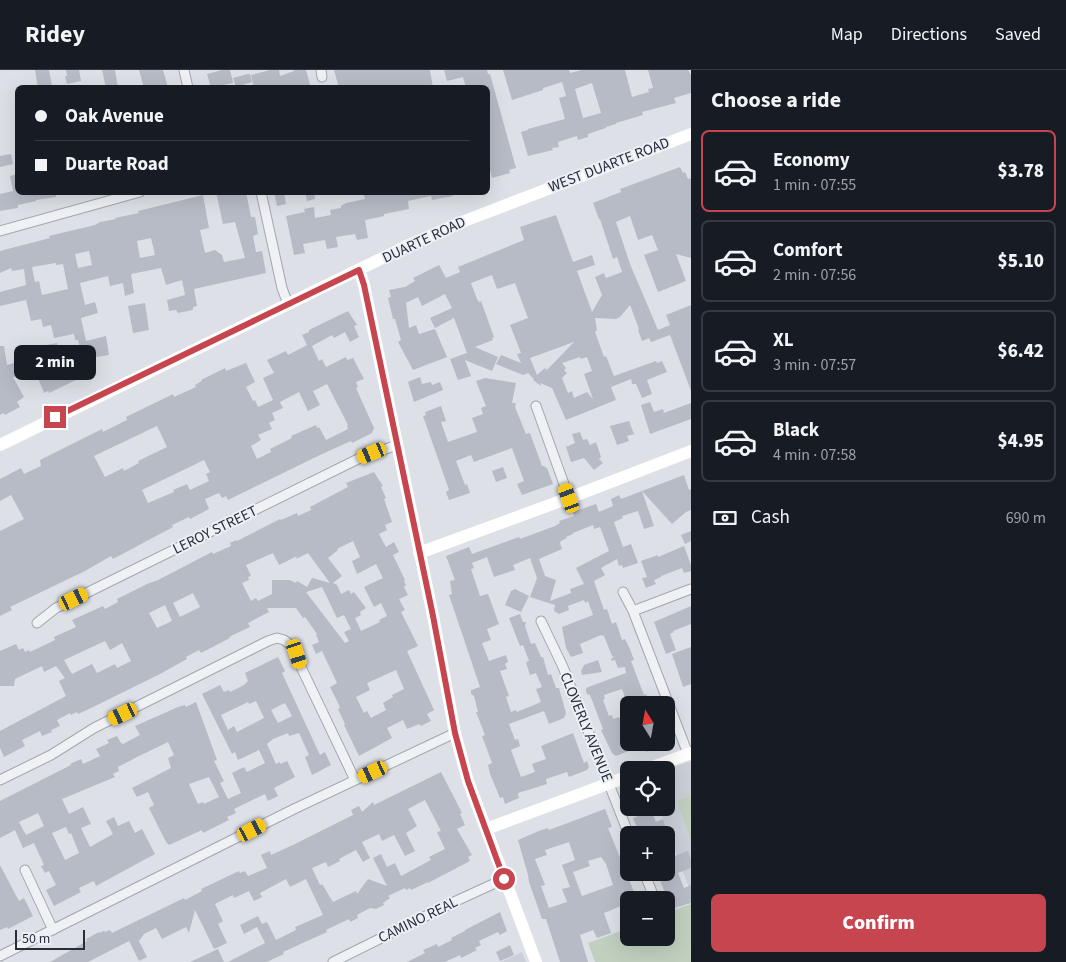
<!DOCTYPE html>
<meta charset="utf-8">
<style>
:root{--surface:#171b24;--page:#20242c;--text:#f1f3f6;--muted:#9ea1a6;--line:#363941;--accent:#c7454f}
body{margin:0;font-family:"Source Sans 3",sans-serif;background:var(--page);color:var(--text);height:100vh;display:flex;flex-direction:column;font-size:19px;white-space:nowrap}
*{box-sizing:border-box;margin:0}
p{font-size:16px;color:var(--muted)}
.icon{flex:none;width:28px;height:28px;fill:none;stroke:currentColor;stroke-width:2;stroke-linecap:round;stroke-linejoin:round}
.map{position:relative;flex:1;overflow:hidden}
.drawer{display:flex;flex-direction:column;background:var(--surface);width:375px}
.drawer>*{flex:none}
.banner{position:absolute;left:15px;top:15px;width:475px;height:110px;border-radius:8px;box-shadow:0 5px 20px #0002;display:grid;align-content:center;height:110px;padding:0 20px;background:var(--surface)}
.needle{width:32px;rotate:349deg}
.buttons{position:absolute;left:620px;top:626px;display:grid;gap:10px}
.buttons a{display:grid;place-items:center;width:55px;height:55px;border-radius:8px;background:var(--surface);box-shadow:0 5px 20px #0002;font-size:25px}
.scale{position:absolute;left:15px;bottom:12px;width:70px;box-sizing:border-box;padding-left:5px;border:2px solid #272d3c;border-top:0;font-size:14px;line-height:18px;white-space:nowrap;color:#272d3c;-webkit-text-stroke:4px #eceff4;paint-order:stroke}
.end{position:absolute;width:22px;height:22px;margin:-11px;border:6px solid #c7454f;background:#fff;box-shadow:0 0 0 2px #fff}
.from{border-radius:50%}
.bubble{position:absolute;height:35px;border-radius:8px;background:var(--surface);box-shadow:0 5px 20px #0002;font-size:16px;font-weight:800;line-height:35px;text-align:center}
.car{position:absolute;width:15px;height:30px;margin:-15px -8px;border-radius:6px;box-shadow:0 0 4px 1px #0007;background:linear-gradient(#f5c518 24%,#345 0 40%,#f5c518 0 76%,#345 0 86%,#f5c518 0)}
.banner b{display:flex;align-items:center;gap:18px;height:48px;font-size:19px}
.banner b+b{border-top:1px solid var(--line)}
.banner i{width:12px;height:12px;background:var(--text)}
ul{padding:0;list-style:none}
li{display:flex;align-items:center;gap:15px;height:82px;margin:0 10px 8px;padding:0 10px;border:2px solid var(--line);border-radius:8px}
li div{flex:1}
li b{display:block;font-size:19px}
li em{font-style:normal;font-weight:800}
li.selected{border-color:var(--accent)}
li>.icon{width:45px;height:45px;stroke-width:1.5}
h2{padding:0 20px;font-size:22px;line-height:60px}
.pay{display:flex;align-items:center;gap:12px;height:55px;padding:0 20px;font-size:19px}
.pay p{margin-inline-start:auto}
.button{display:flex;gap:10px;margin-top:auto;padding:10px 20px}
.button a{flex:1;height:58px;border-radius:8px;background:var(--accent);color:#fff;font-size:20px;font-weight:800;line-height:58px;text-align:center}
header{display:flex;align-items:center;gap:30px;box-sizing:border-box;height:70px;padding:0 25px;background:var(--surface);border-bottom:1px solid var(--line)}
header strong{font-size:24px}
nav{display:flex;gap:28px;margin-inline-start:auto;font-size:18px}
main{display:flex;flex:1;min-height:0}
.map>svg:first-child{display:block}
.built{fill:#cbcfd8}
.green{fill:#c1d0be}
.building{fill:#b7bbc5;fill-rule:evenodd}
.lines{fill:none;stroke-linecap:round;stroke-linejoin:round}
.street-casing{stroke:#a3a7b0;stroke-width:11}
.street{stroke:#eff1f5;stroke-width:9}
.secondary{stroke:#fff;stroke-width:12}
.route{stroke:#c7454f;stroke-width:6}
.labels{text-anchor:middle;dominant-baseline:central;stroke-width:4;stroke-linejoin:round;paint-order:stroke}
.street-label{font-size:15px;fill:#272d3c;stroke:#eceff4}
</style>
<header>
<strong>Ridey</strong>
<nav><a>Map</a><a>Directions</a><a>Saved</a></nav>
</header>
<main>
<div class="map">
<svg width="691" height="892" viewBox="0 0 691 892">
<rect width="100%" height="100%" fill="#dde0e6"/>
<!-- built -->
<path class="built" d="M691,691V823L659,738H666V700Z
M522,882L526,892H501Z"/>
<!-- green -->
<path class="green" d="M691,726V769L679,738L678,730Z
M691,834V892H595L588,873L629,858V868H666V843Z"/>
<!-- building -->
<path class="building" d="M35,0H49L52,16L38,18Z
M66,0H79L81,11L67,14L65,6H67Z
M102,0H115L118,18H106Z
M139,0H163L168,18H144Z
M222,0H230L233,13L211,18L207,4Z
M270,0H279L280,6L294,1V0H306L311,18H254L251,5Z
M334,0H430L433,18H339Z
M444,0H487L488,4H490L516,98L509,100L510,103L492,108L488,92V18H466L463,7L447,11Z
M503,0H569L570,3L582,0H625L632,27L649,22L648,19L653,18L648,0H688L691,5V23L674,28L676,33L642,42L643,45L616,53V54L606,57V58L588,64V67L578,70L577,66L558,72L559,77L552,78L553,80L528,86L521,62L528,60V59L565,49L559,28L566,26L562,12L543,18V20L512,30ZM592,13L601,43L583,48L575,19Z
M248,4H250L252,12L236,17L233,8Z
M11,84L13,94L0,97V86Z
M680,97L683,103L685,102L688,109L691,108V188L676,184L686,211L658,222L644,185L658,180L652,165L638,170L630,146L616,152L630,194L658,260L670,255L666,245L691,235V321L670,265L651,272L649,268L642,271L638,260L639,259L630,235L620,247L616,249L595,248L597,260L595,262L604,287L606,286L614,306L656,291L657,293L662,291L667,302L647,310L652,324L642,328L636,314H632L631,309L611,317L616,330L566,350L552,318L540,313L541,316L533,310L534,309L528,303L523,305L496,294L501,285L521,293L517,284L521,283L510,255L528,248L515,213L497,219L492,205L471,213L477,229L479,232L481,231L494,267L492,268L493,270L475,277L498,287L492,301L465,290L471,306L458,310L450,289L467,283L454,248L435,258L430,248L452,238L445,224L422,236L418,227L406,233L409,258L416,255L419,264L435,259L447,287L413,300L398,272L401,270L395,249H393L388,228L391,227L389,220L405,217L415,211L413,208L439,195L446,208L460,202L458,197L524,170L520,157L556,145L573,192L592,185L595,195L577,201L592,242L602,225L595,207L604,203L606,208L622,202L617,187L613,189L600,149H599L593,133L621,122L620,119ZM574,272L547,300L545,298L537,305L530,288ZM580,287L581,289L587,287L592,301L584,304L593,329L587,322L574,328L572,321L568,323L562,308L567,303L564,300L566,298L562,293Z
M18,104V122H55L56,127L36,130V131L18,135V138L0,141V124L13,121L10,106Z
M216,122H246L251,147H255L258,164L253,166L256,182L262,181L266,203L194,219L197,236L193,237V240L178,243L176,240L169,241L167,230L185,225L182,210L166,215L161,198L131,204L134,223L125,226L123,213L110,216L108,206L80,213L85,235L95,232L98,243L81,248L86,271L106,266L109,285L91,288L92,291L83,293L78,270H75L74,264L54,268L51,255L43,257L41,249L31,251L26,230L0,236V222L26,215L24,199L12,201L11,198L0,203V181L50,168L49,166L95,155L100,152L116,149L115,148L139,143L138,141L203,125L209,158L200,160L205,183L215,180L222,185L224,192L245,188L235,152L223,154ZM151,168L155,185L140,188L137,171ZM89,181L92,195L78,198L75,184ZM56,193V195L63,194L68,219L42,225L39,211L35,212L32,197Z
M274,122H284L286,134L277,136Z
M305,122H314L315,129L307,131Z
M363,122H452L453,126L432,130L431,126L408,131L409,139L384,144V146L365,150L368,168L357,170L355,164L336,167L338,177L327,179L325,170L303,174L305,183L294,185L286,146L305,142L304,139L314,137L315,148L331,145L330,140L341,138V136L346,133L365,129Z
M145,233L149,260L133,263L128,236Z
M348,241L357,255L354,256L359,267L350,272L345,262L334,268L332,265L312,276L319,291L322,289L326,297L346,287L347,290L353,288L364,309L356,312L358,317L356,318L374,358L372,363L352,373L351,371L320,385L228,430L226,426L222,428L219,423L205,429L209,439L190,449L189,447L172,455L173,457L113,489L111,486L85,501L10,537L12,540L0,546V461L24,449L11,425L0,431V409L21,398L24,404L41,396L40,390L102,359L103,362L127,350L126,347L173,324L174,327L196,317L195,315L202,311L201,310L225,298L226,301L246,293L255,312L246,317L253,331L255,330L258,337L273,330L263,308L274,303L267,290L286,281L288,285L307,275L302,265L309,262V260ZM327,314L348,355L347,356L348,359L326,370L319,357L317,358L316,355L291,366L292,368L270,379L271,382L257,389L251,376L261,370L258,365L272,359L269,353L275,350L272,343L283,338L280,332L299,322L308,341L320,335L313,321ZM157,356L167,377L138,391L139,393L124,401L123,398L105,407L94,386ZM204,390L210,402L206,404L209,411L190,420L187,414L173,420L174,422L148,433L142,420Z
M57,273L63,300L67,298L69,301L75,298L80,308L49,323L48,321L44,323L38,308L41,307L35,277Z
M0,276H4L7,295L14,293L16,307H13L24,327L17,332L20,337L5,345L4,343L0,345Z
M420,307L422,314L431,312L432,315L440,312L443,320L414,332L408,312Z
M485,308L516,313L512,333H516L515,337L526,364L530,363L542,396H544L546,398H547L553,414L522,425L517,414L524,411L512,378L474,392L471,385L456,391L465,415L467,414L470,423L449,430L446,422L449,420L423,346L426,345L425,342L441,336L446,351L441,352L448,372L477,362L472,348L483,344L481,338L486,336L476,311Z
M650,332L654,342L663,339L664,343L691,333V349L650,364L641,335Z
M629,351L634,364L627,366L629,371L617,375L610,356Z
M580,362L583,370L587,369L590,375L596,372L601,387L599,389L603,393L594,400L584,388L571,392L566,377L575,373L572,364Z
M503,397L507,408L496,412L492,401Z
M374,402L383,416L381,417L386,428L384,429L392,452L385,455L387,460L379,464L386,477L394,472L399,482L393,485L405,510L404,511L406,515L404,517L408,525L399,529L405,540L401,542L418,576L407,581L434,640L427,644L431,651L421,656L419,654L407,659L403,650L387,658L392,668L359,686L344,655L345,654L338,639L340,638L339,635L330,617L337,613L322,581L316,584L312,575L319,572L316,565L317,564L305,547L303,548L296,538H267L269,542L248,553L250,557L229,567L230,568L201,583L199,580L186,587L187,589L160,604L87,640L78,644L77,642L71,645L70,643L57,650L60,656L51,660L52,662L42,666L40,661L22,670L25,676L4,687L0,678V661L66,626L59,611L65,608L56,596L44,602L42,596L15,609L14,616H0V581L16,574L19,580L23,578L25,582L29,580L30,582L55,570L54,567L76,557L72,550L103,536L105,539L118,532L117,529L147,514L158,510L212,482L213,484L231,476L230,473L236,470L237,471L280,449L281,450L297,443L298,446L311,440L310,437L348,417L346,413ZM353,471L360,487L352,491L357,504L376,494L383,508L364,517L374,537L381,533L387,546L379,550L380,552L361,561L355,548L361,545L360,542L366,538L354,522L351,524L349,520L341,524L337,515L333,513L342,506L328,488L338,480L337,479ZM273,483L279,495L297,486L296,489L308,483L330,513L312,508L307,517L297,511L296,513L290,510H272V524L258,531L256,528L251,531L242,513L249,510L248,507L251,506L246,495ZM322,517L337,548L344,545L351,559L344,562L349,571L345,573L306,522ZM193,523L200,537L180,547L173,533ZM165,535L172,551L157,558L149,543ZM105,571L110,580L122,573L131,591L117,598L115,594L97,603L92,594L72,604L64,590ZM396,600L404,619L392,625L393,627L383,633L386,640L371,648L367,641L364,643L356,627L370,620L367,613Z
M684,405L689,420L691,419V440L686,442L672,454L642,421Z
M642,421L654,456L644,459L638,441L622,446L623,448L614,452L623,477L631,474L638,493L623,498L622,495L619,496L617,489L601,498L605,505L594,511L604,540L607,539L612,554L616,552L622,570L625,569L630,579L634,590L631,591L644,625L646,624L649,632L646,633L647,635H631L629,629L626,630L622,619L604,625L605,629L603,630L609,646L612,645L613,649L619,647L629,672L670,673L646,682L644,675L616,686L612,683L601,660L603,659L590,625L587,624L586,621V618L626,603L625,597L618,598L615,590L612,591L611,589L614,587L612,586L604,566L601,565L580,574L583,583L571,587L566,578L562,557L593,545L588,531L585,533L584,530L568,536L569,540L559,544L554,541L555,535L530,527L537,508L530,488L513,495L515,500L494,507L487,487L472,493L474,498L471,499L480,526L488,524L499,554L487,559L491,570L482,573L489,591L506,585L508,592L505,594L507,599L500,601L509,626L506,627L511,642L516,640L517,642L541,632L536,619L542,617L536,603L530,605L526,592L529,591L523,575L520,576L509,548L520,544L523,552H526L525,556L531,574L535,573L541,587H543L548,605L551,604L556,618H559L566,643L564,648L549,654L544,641L509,654L515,670L518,669L520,676L511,680L521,707L535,702L532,694L546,689L541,676L573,663L584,693L587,691L589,697L587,700L569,707L567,702L546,709L547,714L518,723L519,728L505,734L503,727L500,728L490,704L488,695L492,693L482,666L485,665L476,642H478L474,626L471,624V620L480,617L449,525L452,524L450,511L455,510L446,486L469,477L472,484L519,467L520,469L555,456L560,453L559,451L574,446L573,442L596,434L599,442L613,436L611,429L619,425L621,429ZM593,455L594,459L600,457L609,481L576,498L584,514L570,519L571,523L550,531L556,510L545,506L539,489L562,479L560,473L561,471L567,468L566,467L573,464V463Z
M691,461V471L685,474L681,465Z
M684,476L691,495V501L684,503L682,498L661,506V507L654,510L656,514L646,518L642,508L647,507L641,491L658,485V487Z
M515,519L529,526L521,542L505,535L511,521Z
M691,536V554L673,561L674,562L670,564L676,580L666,584L654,552Z
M691,577V614L683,617L672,584Z
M278,587L285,601L282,603L320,685L325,682L331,695L312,705L305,687L309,685L299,663L289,666L288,663L273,669L267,674L276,694L280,692V694L287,691L295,707L274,718L278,726L268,731L265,724L234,739L236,743L227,747L229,750L203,763L202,760L169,775L166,772L149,738L154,735L148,722L137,727L132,718L171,698L168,688L174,685L168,672L137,687L118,697L119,701L113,704L115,707L62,729L69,744L83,737L91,754L81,758L90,777L113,764L106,751L114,747L118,756L129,751L135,763L142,759L155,784L96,816L94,811L79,818L81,822L54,836L46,820L56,815L49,801L45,803L41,796L44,795L34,773L23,778L15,760L0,768V731L71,695L70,694L81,689L83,694L100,686L96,679L109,673L107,670L117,666L121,673L123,674L140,665L135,656L178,637L185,635L186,637L196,632L217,690L214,691L224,711L220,713L228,729L241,723L232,703L244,697L247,702L265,693L259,680L238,690L235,682L232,684L202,624L220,615L224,622L229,620L230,622L244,615L248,611L245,603ZM256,631L264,648L237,662L234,656L228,660L221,645L248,632L249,634ZM285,633L292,646L278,653L271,640ZM209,707L219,727L204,734L203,732L198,734L189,714ZM38,743L44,756L26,765L19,752ZM66,757L69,764L71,763L79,783L65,790L52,763Z
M598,590L602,602L582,605L581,601L584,595Z
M441,702L462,743L460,744L465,755L457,759L472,785L468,787L470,791L428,813V812L411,820L410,818L406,820L405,818L388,826L390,828L383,833L384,835L376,839L370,838L357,845L358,848L350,852L349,849L326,860L327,862L283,882L284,884L273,889L267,892H228L265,873L257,857L244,864L240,855L258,846L262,854L267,852L276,870L296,860L295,857L323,845L306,809L290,817L286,809L260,823L262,827L254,831L249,821L234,828L233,825L215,834L223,851L218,854L227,873L214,879L195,840L189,863L186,857L162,869L156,858L144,864L139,871L147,887L139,891L129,871L88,892H50L87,871L86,869L99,862V863L104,861L105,862L110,860L112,863L184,828L185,830L202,821L201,819L239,801L240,803L245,801L248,806L267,798L261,785L270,781L271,785L295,774L353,745L351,740L359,736L362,742L373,732L374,735ZM425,730L441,761L437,762L445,779L429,787L431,790L401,806L395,793L387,797L381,784L373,788L387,816L368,809L357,824L356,821L333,832L322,814L320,815L312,798L326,792L328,797L340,791L339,789L356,780L363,792L370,788L362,772L379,764L382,771L394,765L405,786L415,781L406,763L417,756L408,739Z
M639,738H650L656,752L663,749L666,758L658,761L657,759L640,765L633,748L638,746L635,739Z
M605,739L612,757L608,758L636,827L629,830V854L621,836L604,843L611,863L597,868L593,860L580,865L588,892H560L546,849H542L529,812L528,805L518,770L541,760L548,758L549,760ZM569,772L575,790L562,795L570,817L562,819L567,832L549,838L541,816L545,815L535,789L547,785L545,780ZM601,787L606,794L613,815L582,826L573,802L590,796L588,791Z
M666,772L672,787L688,781L691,790V798L678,803L684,818L691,815V833L671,839L657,802H666Z
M0,795L19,831L24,828L33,846L8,859L7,857L0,860Z
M500,842L507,861L500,865L498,862L479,871L481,875L475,878L477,880L461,888L460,885L445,892H407L425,883L423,880L437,874L438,877L452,870L451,868L465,861V860Z
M510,875L514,885L500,891L496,882Z
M218,879L224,892H190Z"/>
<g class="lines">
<!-- street casing -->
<g class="street-casing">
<path id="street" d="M184,0L188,18
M321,0L322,7
M261,122L282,218L288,234
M0,161L140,122
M536,336L569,428
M623,522L633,541L688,684
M633,541L691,519
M541,551L563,597L629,765
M37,553L56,538L360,388L397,375
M0,710L51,685L94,658L268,571L277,568L284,570L292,576L301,597L355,710
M25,800L53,860
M644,802L655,830
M0,886L294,739L455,663
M333,892L456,831L504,809"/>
</g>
<!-- street -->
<use href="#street" class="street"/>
<!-- secondary -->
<path class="secondary" d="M359,200L364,215L433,546L455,663L468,711L536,892
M0,375L411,174L467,150L691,64
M419,483L569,428L691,381
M644,700L691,683
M486,759L629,706"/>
</g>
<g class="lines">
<!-- route -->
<path class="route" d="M55,347L359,200L364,215L433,546L455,663L468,711L504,809"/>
</g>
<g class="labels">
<!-- street labels -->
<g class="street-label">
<text transform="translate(609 95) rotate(-21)">WEST DUARTE ROAD</text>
<text transform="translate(424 170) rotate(-25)">DUARTE ROAD</text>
<text transform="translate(215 460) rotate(-26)">LEROY STREET</text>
<text transform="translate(586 657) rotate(68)">CLOVERLY AVENUE</text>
<text transform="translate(418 850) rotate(-26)">CAMINO REAL</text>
</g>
</g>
</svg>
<div class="buttons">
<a><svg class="needle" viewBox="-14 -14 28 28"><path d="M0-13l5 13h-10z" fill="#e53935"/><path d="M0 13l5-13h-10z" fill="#9ea1a6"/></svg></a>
<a><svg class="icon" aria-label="locate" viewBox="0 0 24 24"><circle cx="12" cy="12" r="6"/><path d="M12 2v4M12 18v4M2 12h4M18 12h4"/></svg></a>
<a>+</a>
<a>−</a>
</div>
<div class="scale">50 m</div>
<i class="end from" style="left:504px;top:809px"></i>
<i class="end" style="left:55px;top:347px"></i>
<div class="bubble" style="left:14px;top:275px;width:82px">2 min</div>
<i class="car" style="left:372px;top:383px;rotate:248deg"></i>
<i class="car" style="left:569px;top:428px;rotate:340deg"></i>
<i class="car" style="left:74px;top:529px;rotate:64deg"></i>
<i class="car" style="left:297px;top:584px;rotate:162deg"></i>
<i class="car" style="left:123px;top:644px;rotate:244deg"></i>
<i class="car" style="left:373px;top:702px;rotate:245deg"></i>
<i class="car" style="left:252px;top:760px;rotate:63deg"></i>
<div class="banner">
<b><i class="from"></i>Oak Avenue</b>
<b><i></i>Duarte Road</b>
</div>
</div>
<section class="drawer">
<h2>Choose a ride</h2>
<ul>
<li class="selected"><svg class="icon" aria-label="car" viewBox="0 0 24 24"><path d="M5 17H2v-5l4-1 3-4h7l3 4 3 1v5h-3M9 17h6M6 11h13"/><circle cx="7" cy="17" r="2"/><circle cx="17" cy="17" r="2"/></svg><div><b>Economy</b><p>1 min · 07:55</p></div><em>$3.78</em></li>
<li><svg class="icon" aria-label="car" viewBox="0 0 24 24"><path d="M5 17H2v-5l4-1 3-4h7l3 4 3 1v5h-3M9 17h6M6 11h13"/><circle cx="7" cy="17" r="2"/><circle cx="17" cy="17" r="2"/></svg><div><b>Comfort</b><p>2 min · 07:56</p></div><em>$5.10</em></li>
<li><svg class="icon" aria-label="car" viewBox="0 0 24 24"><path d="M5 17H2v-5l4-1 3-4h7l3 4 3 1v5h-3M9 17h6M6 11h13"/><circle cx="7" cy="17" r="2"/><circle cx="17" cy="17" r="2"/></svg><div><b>XL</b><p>3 min · 07:57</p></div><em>$6.42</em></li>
<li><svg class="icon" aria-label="car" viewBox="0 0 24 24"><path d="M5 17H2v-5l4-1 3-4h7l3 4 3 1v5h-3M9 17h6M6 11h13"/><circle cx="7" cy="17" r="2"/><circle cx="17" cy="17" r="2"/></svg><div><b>Black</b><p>4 min · 07:58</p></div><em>$4.95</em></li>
</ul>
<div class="pay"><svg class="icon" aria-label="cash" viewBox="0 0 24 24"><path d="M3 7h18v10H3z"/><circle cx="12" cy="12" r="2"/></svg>Cash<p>690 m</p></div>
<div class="button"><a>Confirm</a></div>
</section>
</main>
